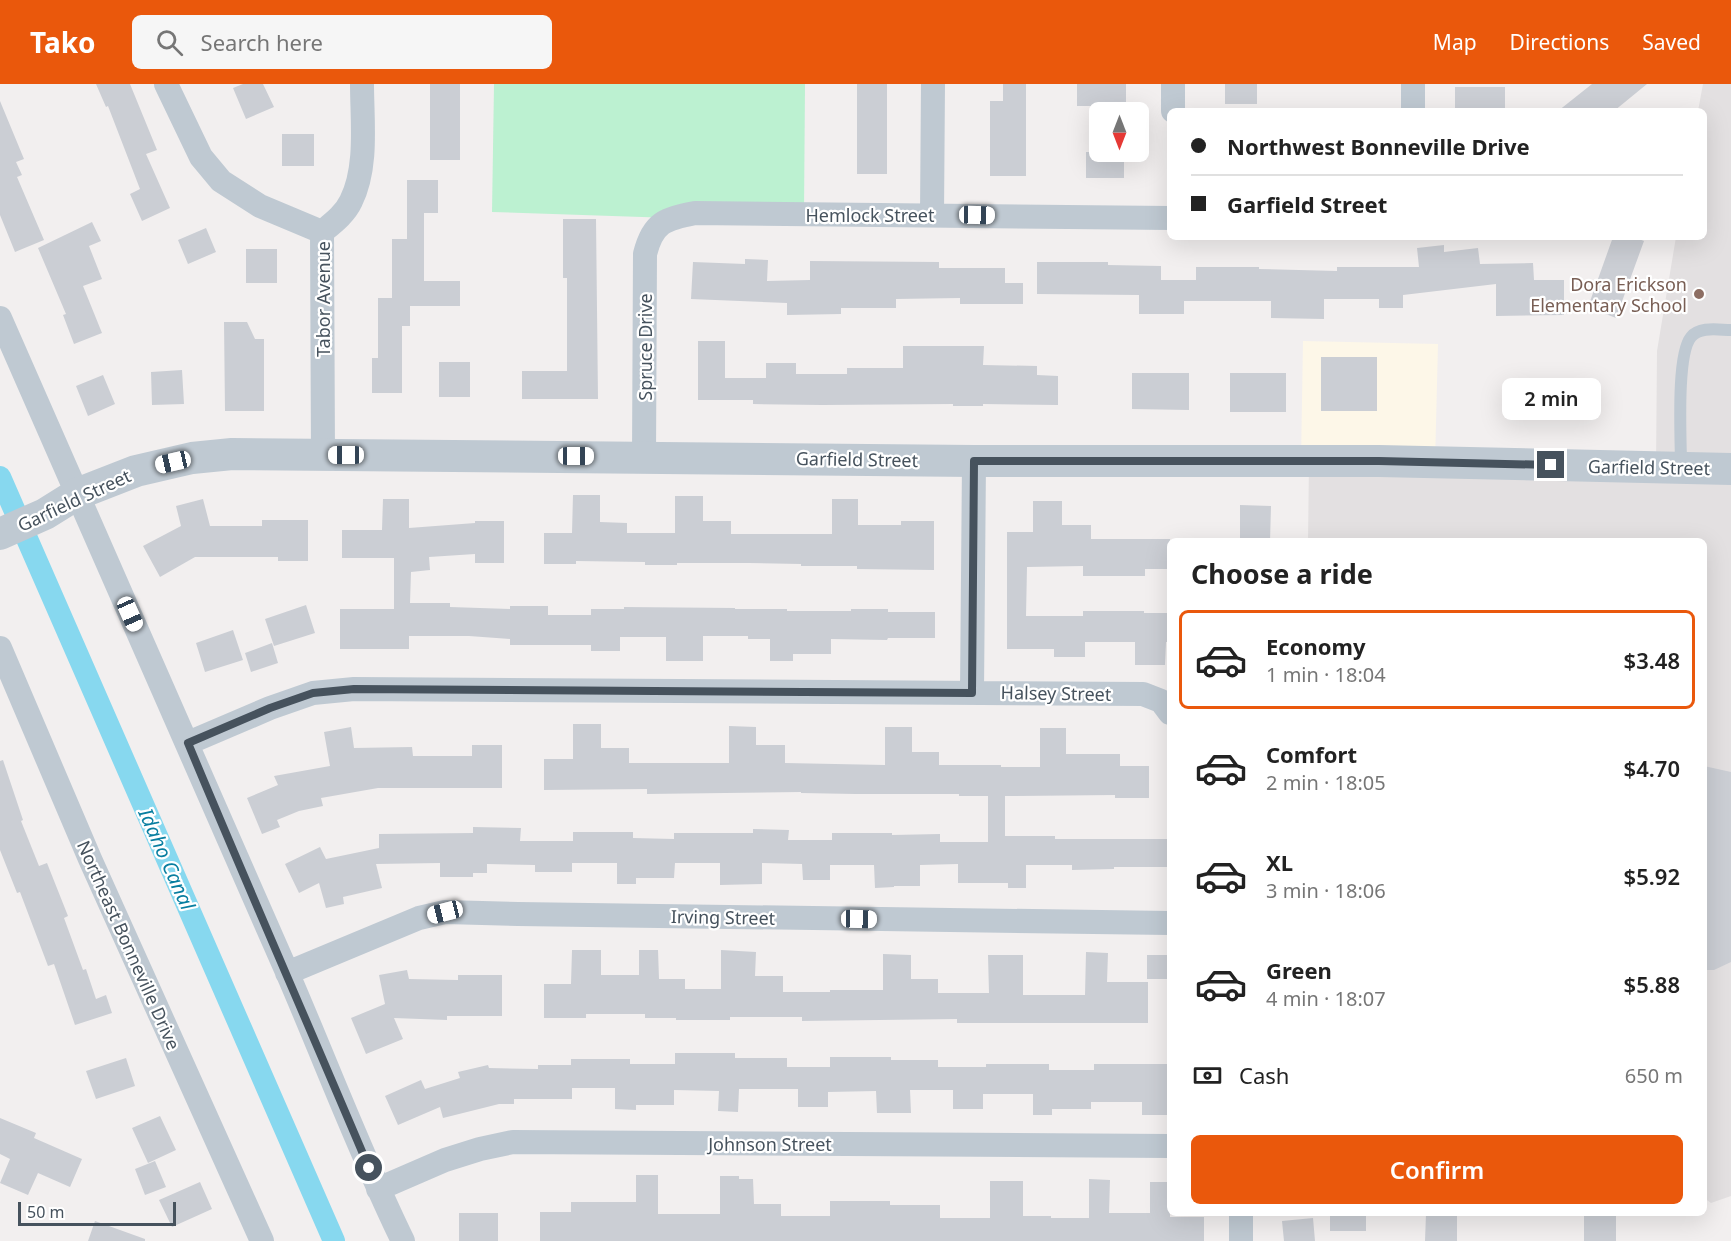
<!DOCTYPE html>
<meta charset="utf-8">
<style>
:root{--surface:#fff;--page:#f6f6f6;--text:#222;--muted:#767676;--line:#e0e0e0;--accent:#ea580c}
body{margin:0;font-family:"Noto Sans",sans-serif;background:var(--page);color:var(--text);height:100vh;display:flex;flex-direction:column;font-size:22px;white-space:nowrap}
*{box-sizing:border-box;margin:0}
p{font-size:20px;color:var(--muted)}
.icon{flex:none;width:33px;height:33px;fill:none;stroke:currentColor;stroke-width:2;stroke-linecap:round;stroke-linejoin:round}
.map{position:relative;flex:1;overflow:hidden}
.panel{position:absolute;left:1167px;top:454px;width:540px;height:678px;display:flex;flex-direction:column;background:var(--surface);border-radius:9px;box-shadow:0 6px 24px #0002}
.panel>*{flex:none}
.top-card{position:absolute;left:1167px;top:24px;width:540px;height:132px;border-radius:9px;box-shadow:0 6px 24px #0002;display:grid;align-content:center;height:132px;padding:0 24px;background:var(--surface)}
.needle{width:39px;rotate:180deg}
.tools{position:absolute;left:1089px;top:18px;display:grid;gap:12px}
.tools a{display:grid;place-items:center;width:60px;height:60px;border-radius:9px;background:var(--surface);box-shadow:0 6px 24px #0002;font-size:30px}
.scale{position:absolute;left:18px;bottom:15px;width:158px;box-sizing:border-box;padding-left:6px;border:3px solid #46525d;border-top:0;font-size:16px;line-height:21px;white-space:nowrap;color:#46525d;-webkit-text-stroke:4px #fff;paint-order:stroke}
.end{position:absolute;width:27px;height:27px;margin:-14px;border:8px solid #46525d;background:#fff;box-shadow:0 0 0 3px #fff}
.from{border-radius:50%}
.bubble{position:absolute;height:42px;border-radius:9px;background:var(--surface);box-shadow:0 6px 24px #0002;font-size:20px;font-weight:600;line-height:42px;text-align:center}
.car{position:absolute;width:18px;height:36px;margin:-18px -9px;border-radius:8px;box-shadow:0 0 4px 2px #0007;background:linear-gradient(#fff 24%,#345 0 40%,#fff 0 76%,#345 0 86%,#fff 0)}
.top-card b{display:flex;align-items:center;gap:21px;height:57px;font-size:22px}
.top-card b+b{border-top:2px solid var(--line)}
.top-card i{width:15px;height:15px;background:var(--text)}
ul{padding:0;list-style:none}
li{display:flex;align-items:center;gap:18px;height:99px;margin:0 12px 9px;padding:0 12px;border:3px solid transparent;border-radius:9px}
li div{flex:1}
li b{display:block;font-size:22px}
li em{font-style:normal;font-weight:600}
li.on{border-color:var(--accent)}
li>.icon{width:54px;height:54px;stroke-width:1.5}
h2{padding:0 24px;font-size:27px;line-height:72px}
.pay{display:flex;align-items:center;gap:15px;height:66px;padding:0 24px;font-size:22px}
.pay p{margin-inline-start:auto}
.action{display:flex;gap:12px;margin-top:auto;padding:12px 24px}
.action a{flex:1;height:69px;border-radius:9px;background:var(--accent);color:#fff;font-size:24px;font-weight:600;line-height:69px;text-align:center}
header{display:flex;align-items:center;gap:36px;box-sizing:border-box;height:84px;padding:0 30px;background:var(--accent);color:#fff}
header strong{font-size:28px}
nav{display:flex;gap:33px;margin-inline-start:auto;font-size:21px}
.search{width:420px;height:54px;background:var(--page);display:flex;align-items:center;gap:15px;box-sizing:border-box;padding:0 21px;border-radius:9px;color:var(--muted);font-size:22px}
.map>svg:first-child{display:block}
.commercial{fill:#fdf7e8}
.education{fill:#e3e0e1}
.green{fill:#bcf1d1}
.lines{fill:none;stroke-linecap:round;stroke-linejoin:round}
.canal{stroke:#87d8ef;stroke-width:22}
.building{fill:#cbced4}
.service{stroke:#bfc9d2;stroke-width:12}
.minor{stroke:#bfc9d2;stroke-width:24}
.tertiary{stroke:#bfc9d2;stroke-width:32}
.route{stroke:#46525d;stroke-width:8}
.education-dot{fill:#8d6e63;stroke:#fff;stroke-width:2}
.labels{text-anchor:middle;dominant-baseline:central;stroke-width:4.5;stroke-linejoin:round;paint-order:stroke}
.street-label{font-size:18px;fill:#46525d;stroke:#fff}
.education-label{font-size:18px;fill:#785e54;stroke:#fff;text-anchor:end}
.water-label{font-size:20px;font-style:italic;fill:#087ea0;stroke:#fff}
</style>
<header>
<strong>Tako</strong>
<div class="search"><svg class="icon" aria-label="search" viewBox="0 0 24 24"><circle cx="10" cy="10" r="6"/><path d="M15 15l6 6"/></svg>Search here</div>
<nav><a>Map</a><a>Directions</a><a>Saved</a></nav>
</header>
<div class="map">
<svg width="1731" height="1157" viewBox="0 0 1731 1157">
<rect width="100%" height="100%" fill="#f2efef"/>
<!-- commercial -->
<path class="commercial" d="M1303,257L1438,260L1435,379L1301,377Z"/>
<!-- education -->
<path class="education" d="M1703,0H1731V1112L1711,1119L1704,1114V458H1308L1309,377L1656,383L1657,267L1676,153H1704V27H1698Z"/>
<!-- green -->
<path class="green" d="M494,0H805L804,130L672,134L492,128Z"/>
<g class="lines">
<!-- canal -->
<path class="canal" d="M0,393L334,1157"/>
</g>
<!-- building -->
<path class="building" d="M96,0H130L157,66L146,70L170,124L142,137L130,110L140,105L108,22L106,23Z
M243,0H263L274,23L246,35L233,4Z
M430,0H460V76H430Z
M857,0H887V90H857Z
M1003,0H1026V92H990V17H1003Z
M1077,0H1126V22H1077Z
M1225,0H1257V20H1225Z
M1592,0H1647L1614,27H1558Z
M1455,3H1505V27H1455Z
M0,17L24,75L16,78L22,91L17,93L44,156L15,168L0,131Z
M282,50H314V82H282Z
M1086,68H1124V94H1086Z
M407,96H438V129H424V197H460V222H410V242H402V309H372V274H378V214H392V155H407Z
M563,135H596L598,315H522V287H567V194H563Z
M92,138L101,157L89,162L102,195L83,202L102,249L74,260L63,231L66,230L38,164Z
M206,144L216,168L188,180L178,156Z
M1613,153H1634L1644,157L1616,234L1588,223Z
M1444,161V168L1478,164L1480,180L1533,179L1534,196H1564V231L1496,232V200L1403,211V224H1379V215H1324V235L1271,234V217H1184V230H1139V211L1037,210V178H1108V181L1161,182V196H1196V183H1259V185L1337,187V183H1419L1417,164Z
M246,165H277V199H246Z
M745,175L768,176L767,197L810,196V177L939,178V184H1005V199H1023V220H960V214L896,215V224H841V230L787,231V219L691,215L693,178L745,180Z
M224,238H247L255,255H264V327H225Z
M698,257H725V294H766V279H796V290H847V284H903V262H984L983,281L1037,282V291L1058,292V321L983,320V322H953V320L822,321L753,320V316H698Z
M1321,273H1377V327H1321Z
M439,278H470V313H439Z
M182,286L184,320L152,321L151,288Z
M1132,289H1189V326L1132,325Z
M1230,289H1286V328H1230Z
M103,291L115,320L88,332L76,302Z
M573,411H600V438L627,439V449H675V412H703V437H731V450H832V415H858V441H901V437H934V486L857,485V482H801V480L749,479H677V481H645V478L576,477V480H544V449H572Z
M203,415L210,442H262V436H308V477H278V473H195L160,493L143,462L181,442L176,422Z
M383,415H409V444L475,439V437H504V479H475V470L429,473L430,486L411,488L410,519H450V523L510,525V522H548V531H591V525H624V523L735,524V525H787V527H851V525H888V528H935V554H888L887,556L831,555V570H793V577H770V555H748V552H703V577H666V553H620V567H591V561H510V555L469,552H409V565H340V525H394V474H342V446H382Z
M1033,417H1062V441H1091V455H1170V485H1145V492H1083V482L1027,483L1026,532H1083V527H1144V529H1170V558H1166L1165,581H1135V558H1085V573H1054V565H1007V448H1033Z
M1240,421L1271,422L1270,458H1240Z
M306,521L315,549L274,562L265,535Z
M233,546L243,576L205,588L196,559Z
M272,559L278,579L251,588L245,569Z
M573,640H601V664H629V679H729V642L756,643V661H785V679L885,681V643H912V668H939V681H1001V683H1040V644H1066V670H1120V682H1149V714H1115V711L1005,712V752H1055V755H1169L1168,783H1114V785L1072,786V781H1026V804H1008V799H958V780L920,781V802H894V803L875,804L874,781H830V796H803L802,780L762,779V800L720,801V779H675L674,794H636V800H617V779H572V788H535V781L487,780V789H473V793H440V779L376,780L382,804L343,813L344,820L326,824L319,799L299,809L285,780L320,763L326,775L379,764V750L473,749V743L521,744L520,757H573V748H633V754L674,755V749H753V745L789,746L788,756H832V749H892V751L940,750V758H988V712H959V710H855L801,709V708L647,710V705L544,706V675H573Z
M351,643L354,664L412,663L413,672H472V661H502V704H378L321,714L323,722L299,727L277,736L280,743L262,750L247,714L278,701L274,692L330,682L324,648Z
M3,676L23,736L21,737L39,782L47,779L68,832L64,834L83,886L86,885L96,915L106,911L112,929L75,941L54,880L48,882L20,808L17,809L0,766V677Z
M1704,682L1731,688V878L1714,886H1704Z
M572,866H601V891H639V866H658L659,895H685V905H721V866L756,868L755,892H783V908H830V906H883V870L911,871V895H938V909H989L988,871H1023V911H1085L1086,868L1108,869L1107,898H1148V939H957V935L802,937V933H730V936H676V934H645V930H586V934H544V900H571Z
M1147,871H1170V895H1147Z
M407,886L409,895L458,896V891H502V932H447V936L394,934L403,955L366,970L351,934L385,920L379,891Z
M675,969H735V974H787V983H830V973H891V976H938V983H986V980H1049V986H1094V980H1170V1031H1142V1018H1091V1025H1052V1031H1033V1010H983V1025H953V1006H910L911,1029H877L876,1007L828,1008V1023H798V1005H739L738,1028L718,1027L719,1007L674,1006V1021H636V1026L615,1025V1004H572V1015H514V1020H499L443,1034L440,1023L398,1041L385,1012L421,996L425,1005L460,994L458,988L488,981L489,984L538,985V981H571V975H630V980H675Z
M126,974L135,1002L96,1015L86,987Z
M160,1032L176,1066L148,1079L132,1044Z
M0,1034L36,1049L34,1054L82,1075L70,1103L38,1089L28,1111L0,1099L10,1075L0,1070Z
M155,1077L166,1103L145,1111L135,1085Z
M636,1091H658V1130H720V1092H739V1095H753L754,1120H781V1132H830V1117H890V1121H940V1134H990V1097H1023V1132H1051V1134H1089V1095L1110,1096L1109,1129H1150V1098H1170V1133H1204V1157H540V1128H571V1118H636Z
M200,1098L212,1125L172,1143L159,1116Z
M459,1129H498V1157H459Z
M1330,1130H1366V1147H1330Z
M1426,1130H1457V1157H1425Z
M1584,1132H1616V1157H1584Z
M1313,1134L1315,1157H1284L1282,1137Z
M95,1137L145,1155V1157H88Z"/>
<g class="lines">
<!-- service -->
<path class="service" d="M1681,382C1681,356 1676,271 1691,253C1700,242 1719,246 1731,246"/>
<!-- minor -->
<path class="minor" d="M166,0L201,73L221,97L260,122L322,148
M1173,27V0
M1413,27V0
M932,131L933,0
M0,234C95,452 192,670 287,888C326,978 360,1069 403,1157
M323,371L322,148C333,139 345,130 351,117C368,83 362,37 362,0
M644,373L645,170C653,138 665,135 695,129L1170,134
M0,564L90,775L262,1157
M972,609L974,377
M188,659L270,624L313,609L354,605L1143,610L1161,617L1170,629
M287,889L419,834L445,828L518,830L1170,839
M378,1105L445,1076L480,1065L513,1058L1170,1062
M1241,1157V1130"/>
<!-- tertiary -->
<path class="tertiary" d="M0,450L45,430L77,410L136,387L192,374L232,370L974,377H1379L1731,385"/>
</g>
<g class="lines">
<!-- route -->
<path class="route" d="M369,1084C309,942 247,801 188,659L270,624L313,609L354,605L972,609L974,377H1379L1551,381"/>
</g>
<!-- markers -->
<circle class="education-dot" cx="1699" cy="210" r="6"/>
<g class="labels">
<!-- street labels -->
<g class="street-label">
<text x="870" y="131">Hemlock Street</text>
<text transform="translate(323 215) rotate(-90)">Tabor Avenue</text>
<text transform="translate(645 263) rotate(-90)">Spruce Drive</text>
<text transform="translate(857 375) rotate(1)">Garfield Street</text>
<text transform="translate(1649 383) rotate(1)">Garfield Street</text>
<text transform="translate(74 416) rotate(-25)">Garfield Street</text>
<text transform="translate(1056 609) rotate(1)">Halsey Street</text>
<text transform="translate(723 833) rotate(1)">Irving Street</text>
<text transform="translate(129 861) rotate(66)">Northeast Bonneville Drive</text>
<text x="770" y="1060">Johnson Street</text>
</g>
<!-- education labels -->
<g class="education-label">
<text x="1687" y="200">Dora Erickson<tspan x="1687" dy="21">Elementary School</tspan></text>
</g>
<!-- water labels -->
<g class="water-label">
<text transform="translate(167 775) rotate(66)">Idaho Canal</text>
</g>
</g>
</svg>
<div class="tools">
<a><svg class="needle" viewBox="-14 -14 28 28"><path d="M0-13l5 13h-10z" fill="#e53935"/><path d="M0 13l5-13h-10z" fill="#767676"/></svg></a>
</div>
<div class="scale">50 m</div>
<i class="end from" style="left:369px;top:1084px"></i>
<i class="end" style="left:1551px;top:381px"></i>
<div class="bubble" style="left:1502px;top:294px;width:99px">2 min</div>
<i class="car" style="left:977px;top:131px;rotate:91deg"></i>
<i class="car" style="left:346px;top:371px;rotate:270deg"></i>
<i class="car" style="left:576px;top:372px;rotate:90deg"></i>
<i class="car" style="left:173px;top:378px;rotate:257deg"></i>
<i class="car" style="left:130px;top:530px;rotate:156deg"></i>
<i class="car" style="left:445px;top:828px;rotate:256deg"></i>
<i class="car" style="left:859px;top:835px;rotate:91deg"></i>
<div class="top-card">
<b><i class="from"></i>Northwest Bonneville Drive</b>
<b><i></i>Garfield Street</b>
</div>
<section class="panel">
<h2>Choose a ride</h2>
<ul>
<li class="on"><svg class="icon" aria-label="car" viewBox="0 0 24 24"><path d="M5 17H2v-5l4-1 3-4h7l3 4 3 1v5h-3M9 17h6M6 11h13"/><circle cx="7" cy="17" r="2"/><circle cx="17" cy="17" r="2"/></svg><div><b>Economy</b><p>1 min · 18:04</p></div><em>$3.48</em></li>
<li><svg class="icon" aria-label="car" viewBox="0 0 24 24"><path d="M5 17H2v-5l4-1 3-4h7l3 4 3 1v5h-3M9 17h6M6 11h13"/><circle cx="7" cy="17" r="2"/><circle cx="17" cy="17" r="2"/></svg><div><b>Comfort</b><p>2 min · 18:05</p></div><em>$4.70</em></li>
<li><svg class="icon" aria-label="car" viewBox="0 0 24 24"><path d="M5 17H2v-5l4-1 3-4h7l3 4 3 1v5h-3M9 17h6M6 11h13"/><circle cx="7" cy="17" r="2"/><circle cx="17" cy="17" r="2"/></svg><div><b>XL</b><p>3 min · 18:06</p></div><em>$5.92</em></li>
<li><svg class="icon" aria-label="car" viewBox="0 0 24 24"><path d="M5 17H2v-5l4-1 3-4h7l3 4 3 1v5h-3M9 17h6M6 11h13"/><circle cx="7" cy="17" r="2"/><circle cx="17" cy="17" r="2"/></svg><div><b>Green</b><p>4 min · 18:07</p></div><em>$5.88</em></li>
</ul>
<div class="pay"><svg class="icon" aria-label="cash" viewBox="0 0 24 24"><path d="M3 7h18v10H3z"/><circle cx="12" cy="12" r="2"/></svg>Cash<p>650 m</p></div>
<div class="action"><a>Confirm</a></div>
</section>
</div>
